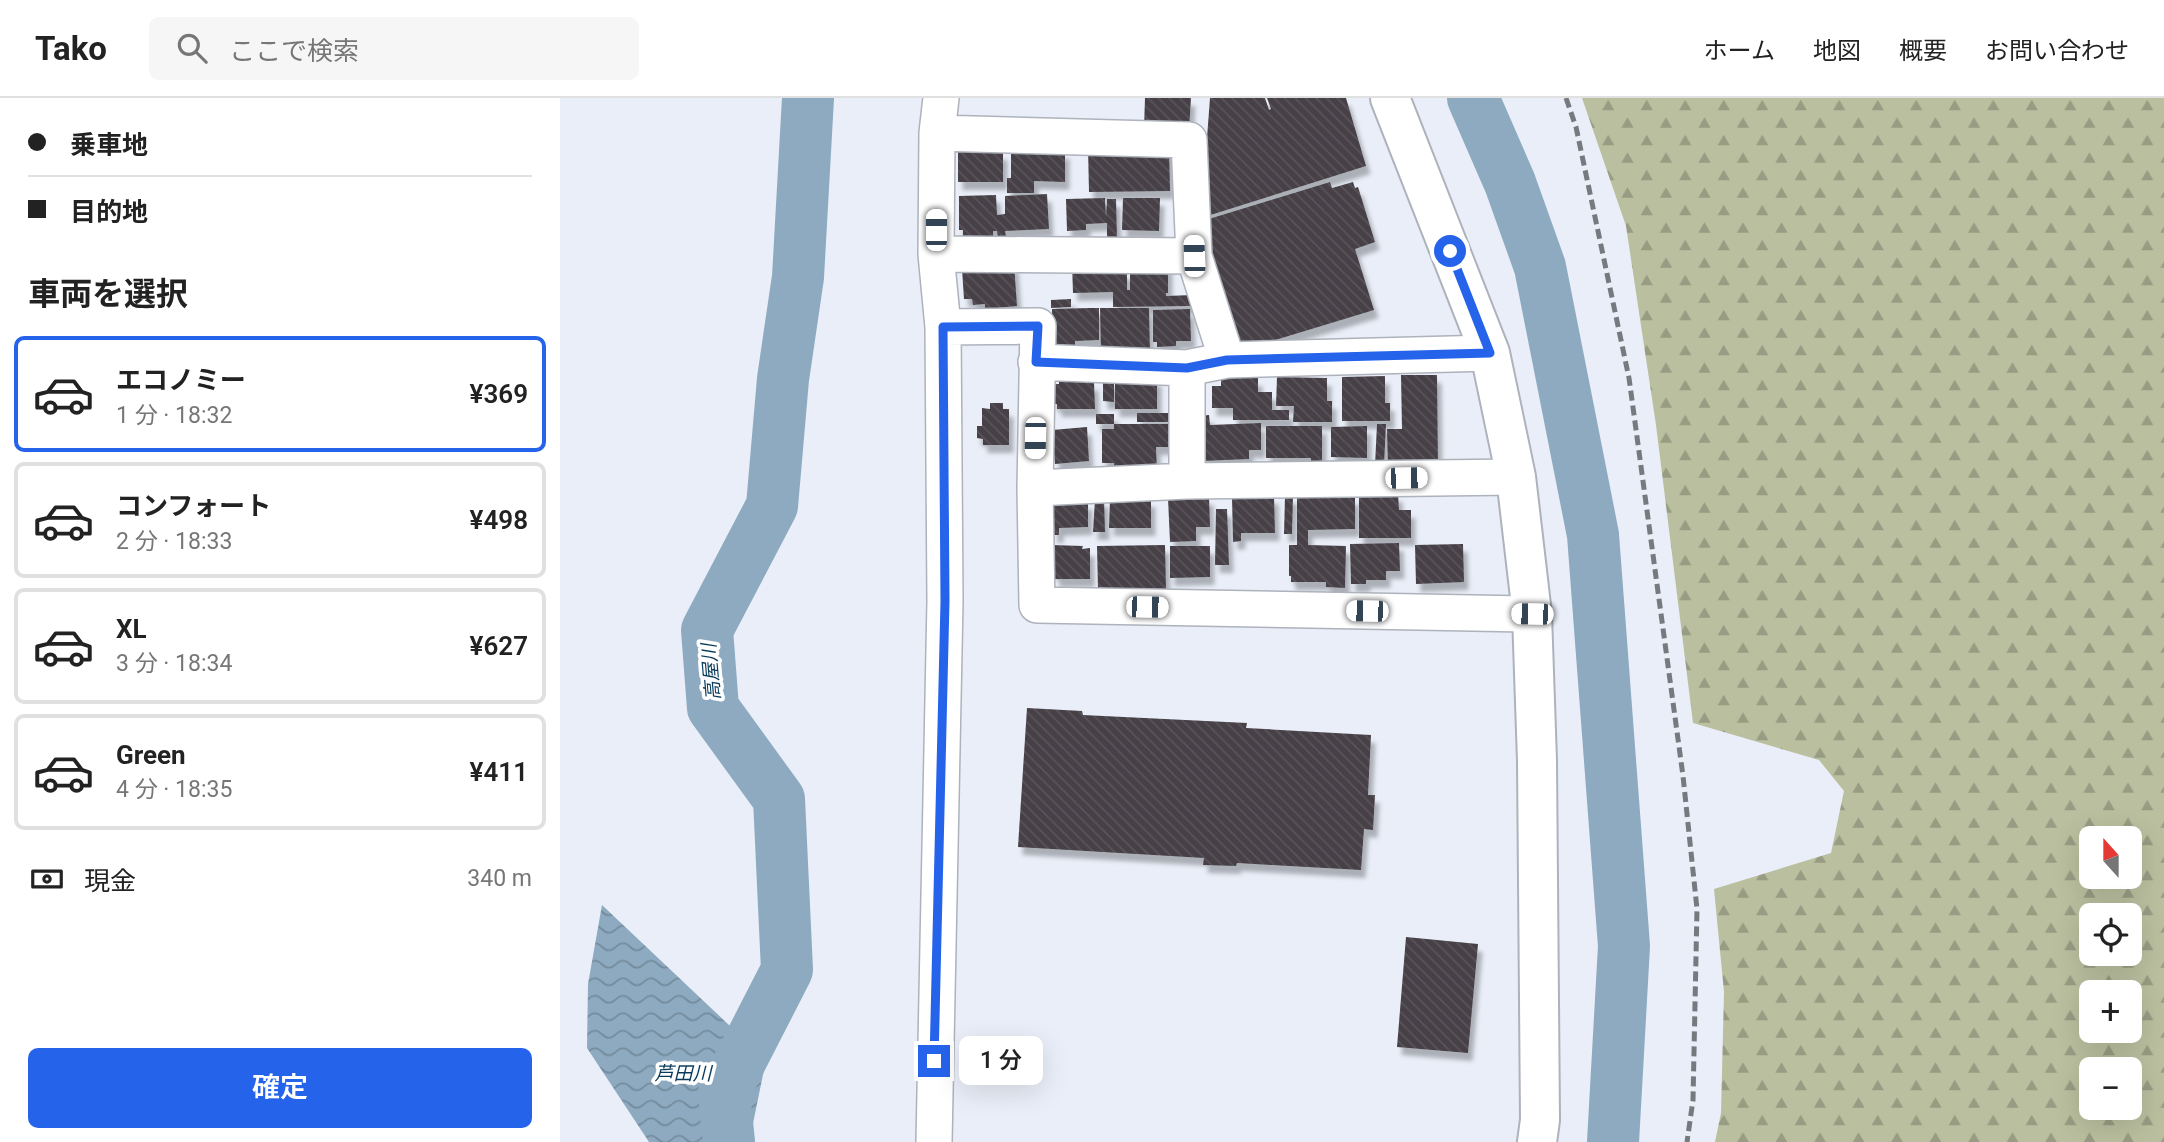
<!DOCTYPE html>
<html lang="ja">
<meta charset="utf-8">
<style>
:root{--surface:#fff;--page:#f6f6f6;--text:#222;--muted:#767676;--line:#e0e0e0;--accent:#2563eb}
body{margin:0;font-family:Roboto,"Noto Sans JP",sans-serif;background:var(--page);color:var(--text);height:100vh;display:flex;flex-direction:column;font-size:26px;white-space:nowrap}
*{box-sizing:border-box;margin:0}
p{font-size:23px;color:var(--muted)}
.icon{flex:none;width:38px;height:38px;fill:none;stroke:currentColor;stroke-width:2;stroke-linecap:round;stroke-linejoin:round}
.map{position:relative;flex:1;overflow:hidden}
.sheet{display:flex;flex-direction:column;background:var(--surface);width:560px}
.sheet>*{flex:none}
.banner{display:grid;align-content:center;height:154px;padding:0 28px;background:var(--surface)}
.needle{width:46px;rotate:339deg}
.fabs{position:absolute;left:1519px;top:728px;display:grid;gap:14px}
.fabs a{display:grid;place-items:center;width:63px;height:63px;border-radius:10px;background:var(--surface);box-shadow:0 7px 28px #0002;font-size:35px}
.end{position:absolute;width:32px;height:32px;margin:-16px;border:9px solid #2563eb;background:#fff;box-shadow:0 0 0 4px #fff}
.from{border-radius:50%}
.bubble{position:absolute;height:49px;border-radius:10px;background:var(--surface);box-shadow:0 7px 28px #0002;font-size:23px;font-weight:600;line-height:49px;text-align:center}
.car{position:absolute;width:21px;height:42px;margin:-21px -10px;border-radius:9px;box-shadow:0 0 5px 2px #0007;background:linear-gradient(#fff 24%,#345 0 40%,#fff 0 76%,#345 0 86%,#fff 0)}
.banner b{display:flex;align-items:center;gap:24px;height:66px;font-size:26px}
.banner b+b{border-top:2px solid var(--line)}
.banner i{width:18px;height:18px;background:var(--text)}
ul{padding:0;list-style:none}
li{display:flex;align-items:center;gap:21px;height:116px;margin:0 14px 10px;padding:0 14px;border:4px solid var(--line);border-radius:10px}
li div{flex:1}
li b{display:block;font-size:26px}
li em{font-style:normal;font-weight:600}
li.active{border-color:var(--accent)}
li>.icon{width:63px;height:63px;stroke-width:1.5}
h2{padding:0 28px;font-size:32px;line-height:84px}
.pay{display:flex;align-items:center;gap:18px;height:77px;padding:0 28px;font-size:26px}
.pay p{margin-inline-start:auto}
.primary-button{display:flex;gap:14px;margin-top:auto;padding:14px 28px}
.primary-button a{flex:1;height:80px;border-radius:10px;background:var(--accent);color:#fff;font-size:28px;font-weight:600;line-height:80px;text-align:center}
header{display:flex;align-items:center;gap:42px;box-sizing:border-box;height:98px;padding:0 35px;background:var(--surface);border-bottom:2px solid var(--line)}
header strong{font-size:33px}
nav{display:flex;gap:38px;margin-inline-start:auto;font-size:24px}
.search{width:490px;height:63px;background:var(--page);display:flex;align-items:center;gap:18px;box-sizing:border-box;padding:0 24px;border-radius:10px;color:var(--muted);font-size:26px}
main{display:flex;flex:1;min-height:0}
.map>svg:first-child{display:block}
.forest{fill:url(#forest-firs);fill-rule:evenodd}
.water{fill:url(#water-waves)}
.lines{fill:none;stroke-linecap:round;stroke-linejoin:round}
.river{stroke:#8daac0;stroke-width:52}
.building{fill:url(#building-back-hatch);filter:url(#shadow)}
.street-casing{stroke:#adb2bb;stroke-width:38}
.secondary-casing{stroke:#adb2bb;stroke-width:42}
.street{stroke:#fff;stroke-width:35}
.secondary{stroke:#fff;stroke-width:38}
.rail{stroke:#767a7f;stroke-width:5;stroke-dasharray:10 5;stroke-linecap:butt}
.route{stroke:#2563eb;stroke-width:9}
.labels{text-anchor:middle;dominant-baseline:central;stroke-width:7;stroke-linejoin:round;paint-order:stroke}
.water-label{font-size:19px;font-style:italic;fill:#083b5b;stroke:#fff}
</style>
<header>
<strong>Tako</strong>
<div class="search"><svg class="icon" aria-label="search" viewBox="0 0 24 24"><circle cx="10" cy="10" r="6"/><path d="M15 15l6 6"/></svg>ここで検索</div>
<nav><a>ホーム</a><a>地図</a><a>概要</a><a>お問い合わせ</a></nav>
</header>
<main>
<section class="sheet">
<div class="banner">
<b><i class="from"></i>乗車地</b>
<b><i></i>目的地</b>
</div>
<h2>車両を選択</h2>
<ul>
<li class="active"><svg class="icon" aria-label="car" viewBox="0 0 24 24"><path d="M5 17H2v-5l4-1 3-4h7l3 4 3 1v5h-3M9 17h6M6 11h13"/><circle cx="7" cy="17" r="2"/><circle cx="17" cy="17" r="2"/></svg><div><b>エコノミー</b><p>1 分 · 18:32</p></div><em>¥369</em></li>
<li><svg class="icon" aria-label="car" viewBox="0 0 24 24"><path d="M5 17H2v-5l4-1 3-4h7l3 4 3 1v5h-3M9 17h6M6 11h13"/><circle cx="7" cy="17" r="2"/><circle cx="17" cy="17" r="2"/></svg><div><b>コンフォート</b><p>2 分 · 18:33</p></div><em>¥498</em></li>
<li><svg class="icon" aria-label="car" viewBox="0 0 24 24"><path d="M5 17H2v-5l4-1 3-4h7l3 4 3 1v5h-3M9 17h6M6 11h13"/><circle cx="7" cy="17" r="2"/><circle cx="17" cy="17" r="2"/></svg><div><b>XL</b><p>3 分 · 18:34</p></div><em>¥627</em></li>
<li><svg class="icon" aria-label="car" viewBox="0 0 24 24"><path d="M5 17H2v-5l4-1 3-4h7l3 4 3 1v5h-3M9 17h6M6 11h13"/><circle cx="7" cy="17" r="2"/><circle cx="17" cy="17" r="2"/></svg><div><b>Green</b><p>4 分 · 18:35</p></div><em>¥411</em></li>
</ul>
<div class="pay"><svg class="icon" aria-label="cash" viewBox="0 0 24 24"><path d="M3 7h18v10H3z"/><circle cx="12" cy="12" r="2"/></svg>現金<p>340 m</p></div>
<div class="primary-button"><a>確定</a></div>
</section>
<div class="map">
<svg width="1604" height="1044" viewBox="0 0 1604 1044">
<defs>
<pattern id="forest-firs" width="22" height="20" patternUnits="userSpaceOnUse" patternTransform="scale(1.75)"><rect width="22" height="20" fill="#babf9f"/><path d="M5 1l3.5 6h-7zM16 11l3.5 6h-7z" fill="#989c83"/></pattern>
<pattern id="water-waves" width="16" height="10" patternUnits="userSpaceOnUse" patternTransform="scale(1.75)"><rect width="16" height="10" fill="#8daac0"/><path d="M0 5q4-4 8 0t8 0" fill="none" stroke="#748b9d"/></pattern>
<pattern id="building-back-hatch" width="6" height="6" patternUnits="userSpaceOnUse" patternTransform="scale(1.75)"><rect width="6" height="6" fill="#464047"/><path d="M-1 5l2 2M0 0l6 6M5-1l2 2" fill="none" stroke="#59545a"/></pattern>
<filter id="shadow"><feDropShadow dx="4.5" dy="8" stdDeviation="2" flood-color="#0004"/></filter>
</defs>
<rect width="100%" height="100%" fill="#e9eef8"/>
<!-- forest -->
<path class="forest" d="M1022,0H1604V1044H1155L1161,1015L1164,894L1154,791L1271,755L1284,693L1259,662L1133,625L1096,327L1066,128ZM1531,740H1570V779H1531ZM1531,817H1570V856H1531ZM1531,894H1570V933H1531ZM1531,971H1570V1010H1531Z"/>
<!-- water -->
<path class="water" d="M42,807L206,962L190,1040L192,1044H89L27,950L28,886Z"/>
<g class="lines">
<!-- river -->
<path class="river" d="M913,0L950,85L980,169L1033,437L1064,848L1053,1044
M169,1044L164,995L227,872L219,701L153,610L147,532L212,408L223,281L238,179L248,0"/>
</g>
<!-- building -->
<path class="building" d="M585,0H631L629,32L584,30Z
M650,0H705L709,12L711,11L707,0H786L806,68L641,120Z
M609,48L610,93L529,94L528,49Z
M451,53H505V84L474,83V95H447V80H451Z
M398,54H443V84H398Z
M770,84L772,90L793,84L795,90L798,89L815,144L795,151L814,212L679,253L639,124Z
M487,96L489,131L445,133L446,139L438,140L437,133H433V140H403V132H399V98L436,97L437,117L445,116V98Z
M545,100L546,119L547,101H556L557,141H547V125L526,126V132L507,133L506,101Z
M563,100H600L599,133L562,132Z
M512,165L567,174V192H570V166H608V195H606V198L633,197V208L553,209V194L513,195Z
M454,166L457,208L425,211V206L413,207L412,201H404L402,171Z
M511,201V209L491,210V202Z
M530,210H539V242L515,243V255L493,249L492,211Z
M540,210H589L590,256H541Z
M630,211L631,243H616V248L597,249V244H593V212Z
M841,277H877L878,369L828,371L827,331H842Z
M555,278L597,280V311H555Z
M825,278V305H830V323H782V279Z
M717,279L767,280V303H772V324H733L734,308H716Z
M524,280L525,285L534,284L535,311H497V306H493L492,286H499V281Z
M661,280H698V294H712V312H729V322H673V310H652V288H661Z
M543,282H554V304L543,303Z
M430,305H443V311H449V347H423V341L417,340V328H422V310L430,311Z
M577,315H615V324H577Z
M536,316H554V326H536Z
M649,317L650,327L701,325V352H689V361L642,363L639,318Z
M554,326H619V349H596L597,375H554V365H542V331H554Z
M817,326H826L824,367H815Z
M706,328H762V370L751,371V360H706Z
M807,328V360L771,359V329Z
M527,329L529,363L495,366L492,332Z
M799,396H838L839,412H851V440H799Z
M714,398L715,435H681V443L673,444L672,399Z
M725,398H733L732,436H724Z
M649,399L650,429H636V443L610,444L608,400Z
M737,399H795V431L748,432V447L786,448L785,490L766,489V484H731V478H729V447H737Z
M535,401H544L545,434H533Z
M550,401H591V430H549Z
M500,402L528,404V429L499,430V437H493L492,408Z
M656,411H667L669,467H655Z
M839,445L840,473H826V482H806V486H791L790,446Z
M903,446L904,484L856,486L855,447Z
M492,447L523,448L522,451L530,450V481H495V475H492Z
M605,447L606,492L538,493L537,448Z
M610,448H650V479L610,480Z
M467,610L522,613L523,617L687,625L686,630L811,637L808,697H815L813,732L804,731L801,772L677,765L676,768L643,767L644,760L458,749Z
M846,839L918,846L908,955L837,949Z"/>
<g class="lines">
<!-- street casing -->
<g class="street-casing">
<path id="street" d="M377,35L629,42L634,158
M376,156L634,158L667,262
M383,229L478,228L475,390L477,507L972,516
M476,264L627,270L667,262L930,255
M627,383V270
M475,390L627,383L956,379
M374,1044L385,503L383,229L376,156L377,35L381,0"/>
</g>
<!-- secondary casing -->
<g class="secondary-casing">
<path id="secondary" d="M830,0L930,255L956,379L972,516L977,663L980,1022L977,1044"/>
</g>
<!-- street -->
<use href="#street" class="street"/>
<!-- secondary -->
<use href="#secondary" class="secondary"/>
<!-- rail -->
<path class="rail" d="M1006,0L1016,29L1069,280L1123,678L1137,811L1133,1002L1127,1044"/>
</g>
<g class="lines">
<!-- route -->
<path class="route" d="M374,963L385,503L383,229L478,228L476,264L627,270L667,262L930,255L890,153"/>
</g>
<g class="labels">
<!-- water labels -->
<g class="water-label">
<text transform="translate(151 574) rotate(-95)">高屋川</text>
<text x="123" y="975">芦田川</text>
</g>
</g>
</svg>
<div class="fabs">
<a><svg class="needle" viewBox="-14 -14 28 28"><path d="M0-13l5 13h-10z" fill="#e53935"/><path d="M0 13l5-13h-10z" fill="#767676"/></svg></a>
<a><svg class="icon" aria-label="locate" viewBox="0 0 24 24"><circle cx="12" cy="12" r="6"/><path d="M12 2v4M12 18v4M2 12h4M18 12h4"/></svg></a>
<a>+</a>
<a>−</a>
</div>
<i class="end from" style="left:890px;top:153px"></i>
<i class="end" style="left:374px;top:963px"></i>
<div class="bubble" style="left:399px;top:938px;width:84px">1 分</div>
<i class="car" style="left:376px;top:132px;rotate:0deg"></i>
<i class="car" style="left:634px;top:158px;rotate:358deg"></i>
<i class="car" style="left:475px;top:340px;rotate:181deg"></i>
<i class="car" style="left:846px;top:380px;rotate:89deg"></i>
<i class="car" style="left:587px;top:509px;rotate:91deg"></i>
<i class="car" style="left:807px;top:513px;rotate:271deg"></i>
<i class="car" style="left:972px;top:516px;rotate:271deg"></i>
</div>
</main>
